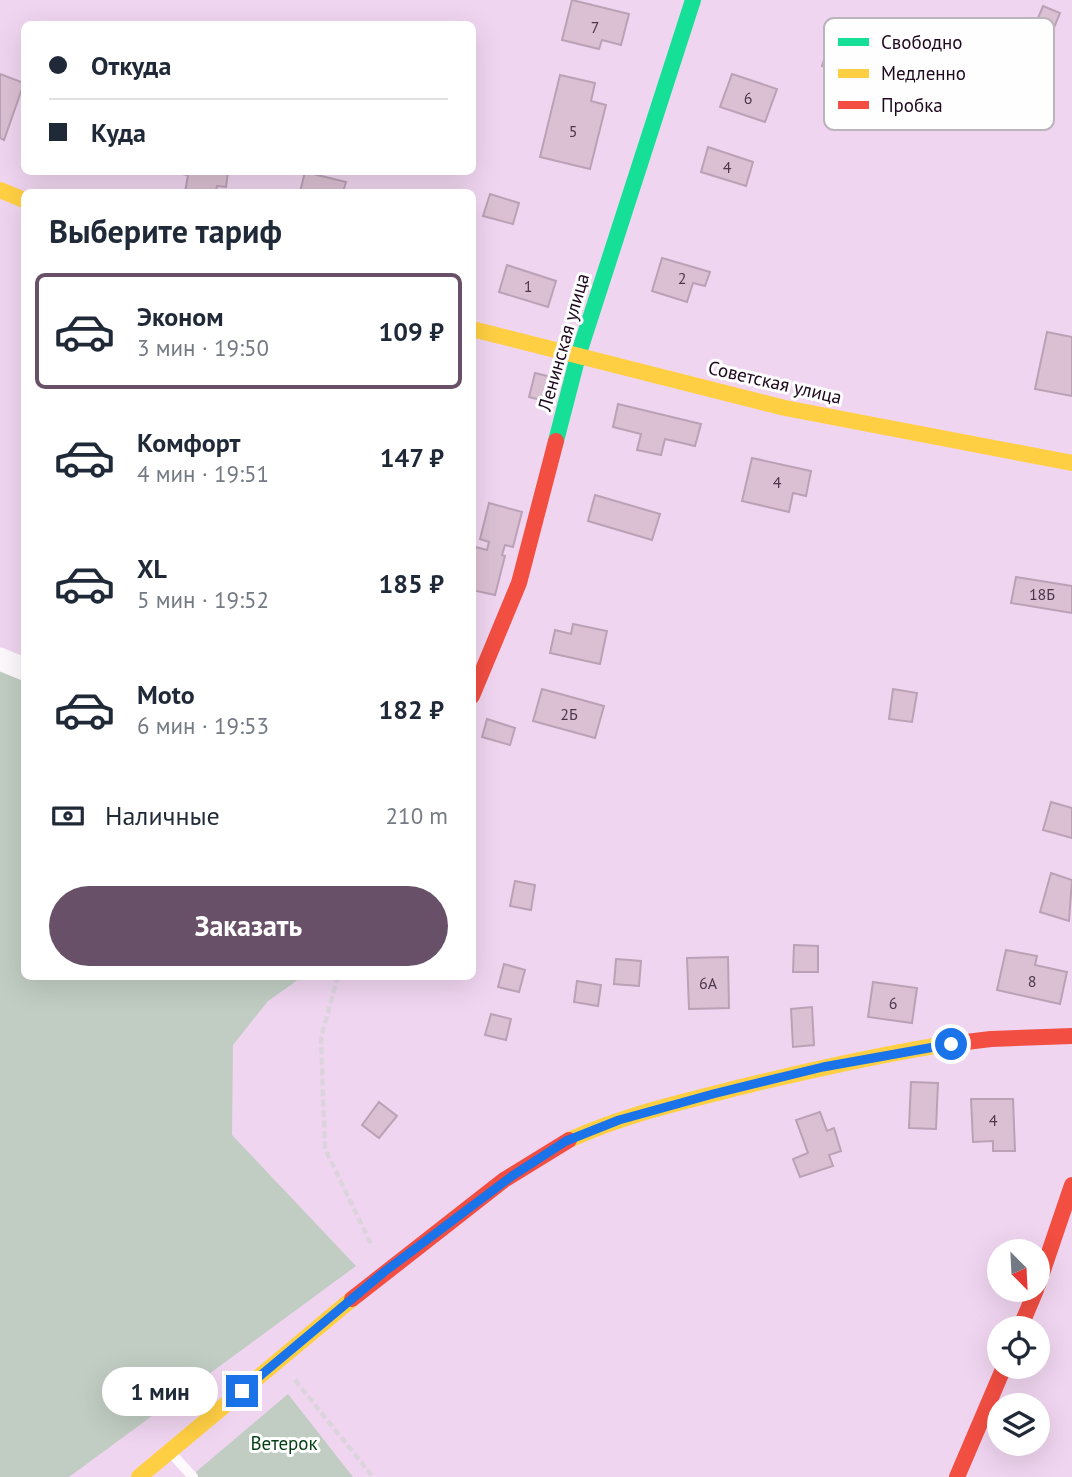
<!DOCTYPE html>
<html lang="ru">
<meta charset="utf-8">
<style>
:root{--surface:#fff;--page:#f2f2f3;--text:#1f2937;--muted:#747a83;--line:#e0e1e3;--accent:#685068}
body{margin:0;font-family:"PT Sans",sans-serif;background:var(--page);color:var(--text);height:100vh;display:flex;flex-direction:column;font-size:26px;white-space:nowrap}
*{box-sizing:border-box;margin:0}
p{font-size:23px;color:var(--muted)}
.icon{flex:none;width:38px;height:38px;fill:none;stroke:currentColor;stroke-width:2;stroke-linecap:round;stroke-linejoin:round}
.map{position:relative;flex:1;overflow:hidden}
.drawer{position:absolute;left:21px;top:189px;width:455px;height:791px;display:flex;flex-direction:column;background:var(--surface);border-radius:10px;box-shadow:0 7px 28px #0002}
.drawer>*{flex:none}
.guide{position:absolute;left:21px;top:21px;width:455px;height:154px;border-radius:10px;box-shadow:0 7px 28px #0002;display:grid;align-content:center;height:154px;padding:0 28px;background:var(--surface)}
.needle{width:46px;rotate:156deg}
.fabs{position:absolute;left:987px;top:1239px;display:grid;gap:14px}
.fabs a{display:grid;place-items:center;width:63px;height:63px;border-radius:50%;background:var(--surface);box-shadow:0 7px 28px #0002;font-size:35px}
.end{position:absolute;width:32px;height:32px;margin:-16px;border:9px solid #1a73e8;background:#fff;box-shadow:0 0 0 4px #fff}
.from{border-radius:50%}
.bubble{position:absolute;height:49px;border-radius:24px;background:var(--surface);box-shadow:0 7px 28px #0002;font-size:23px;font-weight:600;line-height:49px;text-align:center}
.guide b{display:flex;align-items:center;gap:24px;height:66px;font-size:26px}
.guide b+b{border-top:2px solid var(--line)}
.guide i{width:18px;height:18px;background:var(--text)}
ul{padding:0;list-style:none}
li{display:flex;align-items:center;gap:21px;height:116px;margin:0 14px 10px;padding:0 14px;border:4px solid transparent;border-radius:10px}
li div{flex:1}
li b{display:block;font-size:26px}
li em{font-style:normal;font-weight:600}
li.on{border-color:var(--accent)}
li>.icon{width:63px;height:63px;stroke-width:1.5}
h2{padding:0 28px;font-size:32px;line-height:84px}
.pay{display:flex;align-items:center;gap:18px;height:77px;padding:0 28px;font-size:26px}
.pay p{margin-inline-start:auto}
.cta{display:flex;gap:14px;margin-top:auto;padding:14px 28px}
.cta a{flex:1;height:80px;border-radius:42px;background:var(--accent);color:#fff;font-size:28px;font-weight:600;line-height:80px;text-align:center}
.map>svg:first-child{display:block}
.green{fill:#c1cdc3}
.building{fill:#dbc0d3;stroke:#bba1b5;stroke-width:2}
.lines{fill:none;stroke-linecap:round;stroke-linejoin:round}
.path{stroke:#dcd4dc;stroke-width:4.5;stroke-dasharray:7 3.5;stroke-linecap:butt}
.lane{stroke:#fdf9fd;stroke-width:10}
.street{stroke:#fdf9fd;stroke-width:23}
.fast{stroke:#16e098;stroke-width:16}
.slow{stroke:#ffcf43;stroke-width:16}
.jam{stroke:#f24e42;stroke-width:16}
.route{stroke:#1a73e8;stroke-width:9}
.labels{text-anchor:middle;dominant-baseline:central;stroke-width:6;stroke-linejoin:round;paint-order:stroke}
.number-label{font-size:16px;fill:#4d364b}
.street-label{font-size:19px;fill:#1e081e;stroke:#fefefe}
.park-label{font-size:19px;fill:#033d12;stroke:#fefefe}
.key{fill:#fefefe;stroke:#bbb4bb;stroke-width:2}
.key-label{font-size:19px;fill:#1e081e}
</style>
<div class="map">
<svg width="1072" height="1477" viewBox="0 0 1072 1477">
<rect width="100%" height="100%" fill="#f0d5f0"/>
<!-- green -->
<path class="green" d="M0,670L24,678V976L302,977L268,1001L233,1045L232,1135L356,1266L69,1477H0Z
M288,1394L353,1477H190Z"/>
<!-- building -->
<path class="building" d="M572,0L629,14L621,45L602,40L599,49L562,40Z
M1043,6L1060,13L1053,30L1036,23Z
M832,34L859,42L849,74L822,66Z
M0,74L24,83L4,140L0,138Z
M732,74L777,89L765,122L720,107Z
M560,75L595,83L591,101L606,105L590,169L540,157Z
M708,147L753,162L746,186L701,172Z
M170,172H228L226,187L217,186L216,192H185L188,175Z
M305,172L346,182L343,192H300Z
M490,194L519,203L513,224L483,216Z
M662,258L710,272L705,286L693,283L687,302L652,291Z
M507,265L556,281L548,307L499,292Z
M1047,332L1072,337V396L1035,389Z
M535,373L559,379L553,403L529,397Z
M618,404L701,424L695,446L665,439L661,455L637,450L641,434L613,427Z
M752,458L811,471L806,496L793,493L789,512L742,501Z
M595,495L660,514L652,540L588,521Z
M489,503L522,512L513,547L505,545L502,555L505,556L495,595L472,590V546L487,550L489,542L480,539Z
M1016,577L1072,586V613L1011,603Z
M573,624L607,631L600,664L550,653L555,630L571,634Z
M542,689L604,706L595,738L533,721Z
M893,689L917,693L912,722L889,719Z
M487,719L515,728L510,745L482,737Z
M1051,802L1072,808V838L1043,830Z
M1051,873L1072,880L1069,921L1040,912Z
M515,881L535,885L531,910L510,906Z
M794,945L818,946V972H793Z
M1006,950L1037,956L1035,965L1067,972L1060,1004L997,990Z
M728,957L729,1008L689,1009L687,958Z
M616,959L641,961L639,986L614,984Z
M504,964L525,970L519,992L498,987Z
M577,981L601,985L598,1006L574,1002Z
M873,982L917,988L912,1023L868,1017Z
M812,1007L814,1045L793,1047L791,1009Z
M491,1014L511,1019L506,1040L485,1035Z
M911,1082L938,1083L936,1129L909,1128Z
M971,1099H1013L1015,1151H993V1141L973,1142Z
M379,1102L397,1116L379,1138L362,1125Z
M820,1112L827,1131L834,1128L841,1151L829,1155L833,1166L800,1177L793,1159L808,1153L796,1120Z"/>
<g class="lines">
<!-- path -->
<path class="path" d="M338,976L321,1038L325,1149L372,1246
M295,1380L373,1477"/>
<!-- lane -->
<path class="lane" d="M171,1453L193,1477"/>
<!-- street -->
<path class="street" d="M0,659L24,669"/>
<!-- fast -->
<path class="fast" d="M556,441L578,356L693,0"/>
<!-- slow -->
<path class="slow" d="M0,190L24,200
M472,329L785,408L1072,463
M569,1140C628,1113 690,1100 753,1084C816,1069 878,1055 941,1045
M139,1477L352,1299"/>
<!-- jam -->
<path class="jam" d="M472,696L519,583L556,441
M941,1045L991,1039L1072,1036
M1038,1285L1072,1185
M352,1299L504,1180L569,1140
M1020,1328L1036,1290
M957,1477L1004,1367"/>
</g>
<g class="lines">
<!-- route -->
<path class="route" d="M242,1391L384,1272L512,1176L566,1141L619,1120L713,1094L823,1067L951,1044"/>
</g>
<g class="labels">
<!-- number labels -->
<g class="number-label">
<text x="595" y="27">7</text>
<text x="748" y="98">6</text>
<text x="573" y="131">5</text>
<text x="727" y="167">4</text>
<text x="682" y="278">2</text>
<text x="528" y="286">1</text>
<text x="777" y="482">4</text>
<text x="1042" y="594">18Б</text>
<text x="569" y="714">2Б</text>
<text x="1032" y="981">8</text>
<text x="708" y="983">6А</text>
<text x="893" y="1003">6</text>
<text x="993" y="1120">4</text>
</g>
<!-- street labels -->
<g class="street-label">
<text transform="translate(563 342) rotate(-74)">Ленинская улица</text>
<text transform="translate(775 382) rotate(13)">Советская улица</text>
</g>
<!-- park labels -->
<g class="park-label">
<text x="284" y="1443">Ветерок</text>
</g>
</g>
<!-- legend -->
<rect x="824" y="18" width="230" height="112" rx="10" class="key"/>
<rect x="838" y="38" width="31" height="8" fill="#16e098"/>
<rect x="838" y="69" width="31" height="9" fill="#ffcf43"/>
<rect x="838" y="101" width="31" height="8" fill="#f24e42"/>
<g class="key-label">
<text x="881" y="49">Свободно</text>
<text x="881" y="80">Медленно</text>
<text x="881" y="112">Пробка</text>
</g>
</svg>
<div class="fabs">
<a><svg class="needle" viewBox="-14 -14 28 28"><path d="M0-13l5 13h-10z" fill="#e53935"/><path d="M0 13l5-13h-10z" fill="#747a83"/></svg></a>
<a><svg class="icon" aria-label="locate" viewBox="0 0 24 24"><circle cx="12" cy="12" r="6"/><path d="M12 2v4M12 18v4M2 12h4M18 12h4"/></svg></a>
<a><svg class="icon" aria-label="layers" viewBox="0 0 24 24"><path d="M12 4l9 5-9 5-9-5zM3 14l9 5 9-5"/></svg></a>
</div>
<i class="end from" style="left:951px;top:1044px"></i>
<i class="end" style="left:242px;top:1391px"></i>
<div class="bubble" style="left:102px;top:1367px;width:116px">1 мин</div>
<div class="guide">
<b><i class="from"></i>Откуда</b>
<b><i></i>Куда</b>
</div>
<section class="drawer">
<h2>Выберите тариф</h2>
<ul>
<li class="on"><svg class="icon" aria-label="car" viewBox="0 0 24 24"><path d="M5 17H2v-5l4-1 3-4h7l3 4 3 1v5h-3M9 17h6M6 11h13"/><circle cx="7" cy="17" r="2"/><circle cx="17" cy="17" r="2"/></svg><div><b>Эконом</b><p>3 мин · 19:50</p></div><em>109 ₽</em></li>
<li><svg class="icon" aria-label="car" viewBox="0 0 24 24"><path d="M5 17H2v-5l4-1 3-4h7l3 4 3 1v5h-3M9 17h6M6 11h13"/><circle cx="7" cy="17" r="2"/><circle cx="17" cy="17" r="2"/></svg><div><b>Комфорт</b><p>4 мин · 19:51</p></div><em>147 ₽</em></li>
<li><svg class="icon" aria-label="car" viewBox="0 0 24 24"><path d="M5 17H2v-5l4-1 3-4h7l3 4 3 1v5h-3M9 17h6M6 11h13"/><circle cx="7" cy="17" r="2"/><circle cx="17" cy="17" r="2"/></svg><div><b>XL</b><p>5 мин · 19:52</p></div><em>185 ₽</em></li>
<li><svg class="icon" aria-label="car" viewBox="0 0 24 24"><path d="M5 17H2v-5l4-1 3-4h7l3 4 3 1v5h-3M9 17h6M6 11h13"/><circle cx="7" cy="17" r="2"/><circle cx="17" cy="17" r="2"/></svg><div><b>Moto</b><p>6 мин · 19:53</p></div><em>182 ₽</em></li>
</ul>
<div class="pay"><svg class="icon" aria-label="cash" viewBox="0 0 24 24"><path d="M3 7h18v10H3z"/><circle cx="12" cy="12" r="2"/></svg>Наличные<p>210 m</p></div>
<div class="cta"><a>Заказать</a></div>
</section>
</div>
